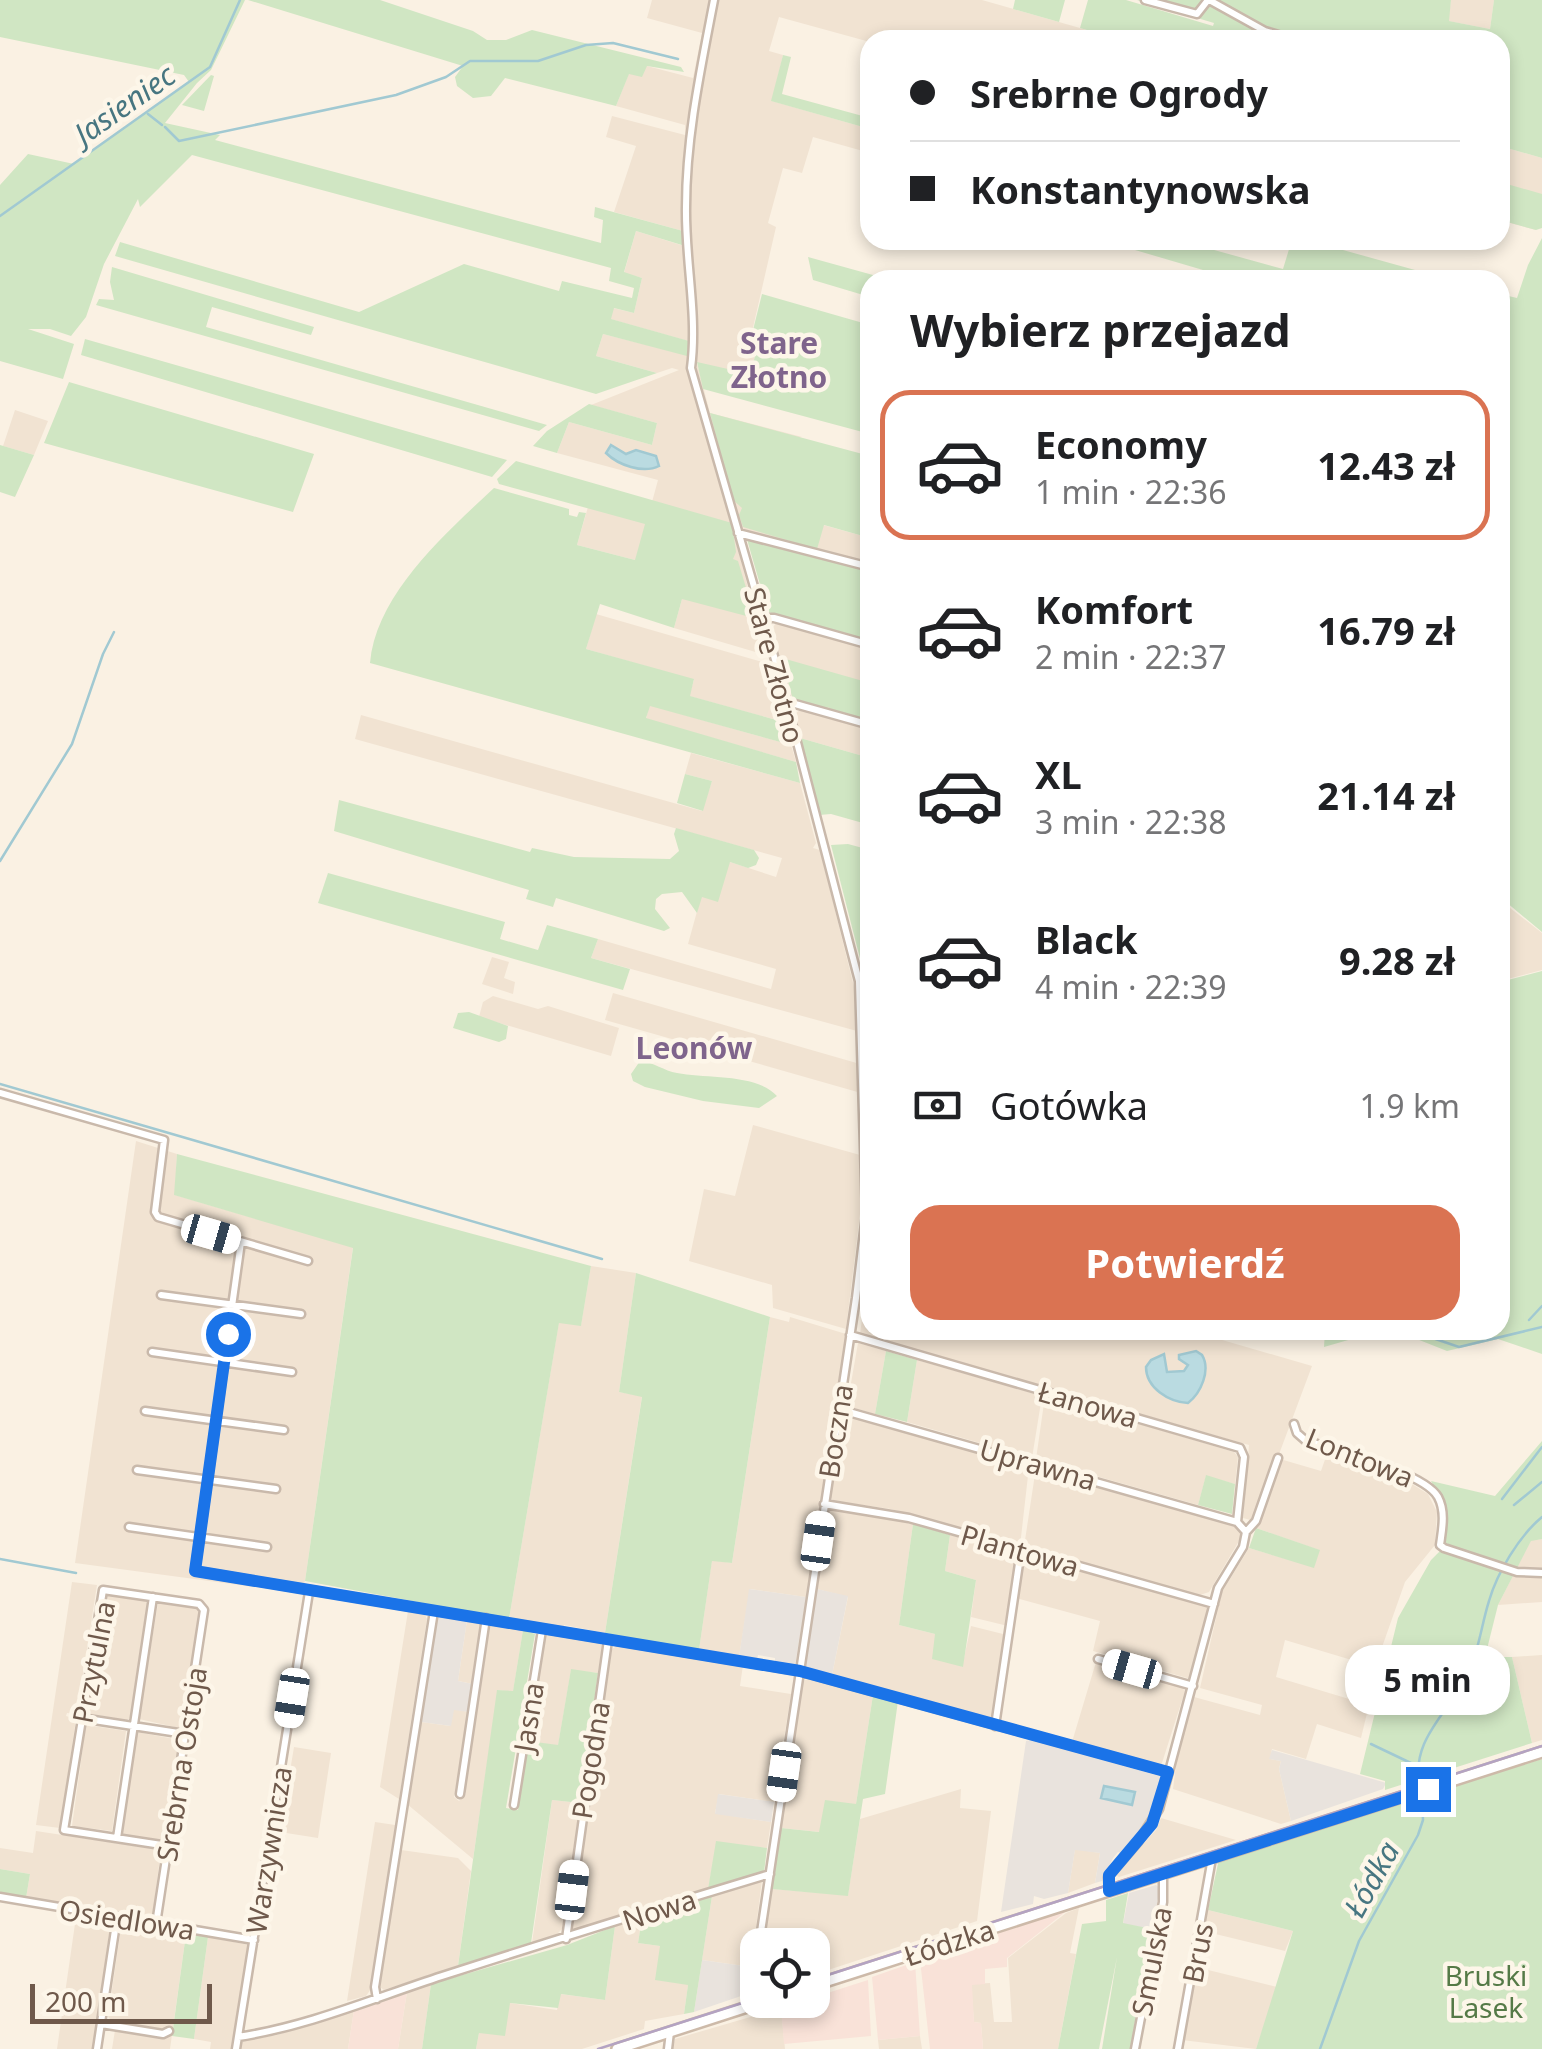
<!DOCTYPE html>
<html lang="pl">
<meta charset="utf-8">
<style>
:root{--surface:#fff;--page:#f2f2f2;--text:#202124;--muted:#757577;--line:#e0e0e0;--accent:#da7352}
body{margin:0;font-family:"Noto Sans",sans-serif;background:var(--page);color:var(--text);height:100vh;display:flex;flex-direction:column;font-size:38px;white-space:nowrap}
*{box-sizing:border-box;margin:0}
p{font-size:32px;color:var(--muted)}
.icon{flex:none;width:55px;height:55px;fill:none;stroke:currentColor;stroke-width:2;stroke-linecap:round;stroke-linejoin:round}
.map{position:relative;flex:1;overflow:hidden}
.details{position:absolute;left:860px;top:270px;width:650px;height:1070px;display:flex;flex-direction:column;background:var(--surface);border-radius:30px;box-shadow:0 5px 15px #0003}
.details>*{flex:none}
.hud{position:absolute;left:860px;top:30px;width:650px;height:220px;border-radius:30px;box-shadow:0 5px 15px #0003;display:grid;align-content:center;height:220px;padding:0 50px;background:var(--surface)}
.fabs{position:absolute;left:740px;top:1928px;display:grid;gap:20px}
.fabs a{display:grid;place-items:center;width:90px;height:90px;border-radius:20px;background:var(--surface);box-shadow:0 5px 15px #0003;font-size:50px}
.scale{position:absolute;left:30px;bottom:25px;width:182px;box-sizing:border-box;padding-left:10px;border:5px solid #6f594b;border-top:0;font-size:28px;line-height:35px;white-space:nowrap;color:#6f594b;-webkit-text-stroke:8px #fdf6e9;paint-order:stroke}
.end{position:absolute;width:45px;height:45px;margin:-22px;border:12px solid #1a73e8;background:#fff;box-shadow:0 0 0 5px #fff}
.from{border-radius:50%}
.bubble{position:absolute;height:70px;border-radius:30px;background:var(--surface);box-shadow:0 5px 15px #0003;font-size:32px;font-weight:700;line-height:70px;text-align:center}
.car{position:absolute;width:30px;height:60px;margin:-30px -15px;border-radius:12px;box-shadow:0 0 8px 2px #0007;background:linear-gradient(#fff 24%,#345 0 40%,#fff 0 76%,#345 0 86%,#fff 0)}
.hud b{display:flex;align-items:center;gap:35px;height:95px;font-size:38px}
.hud b+b{border-top:2px solid var(--line)}
.hud i{width:25px;height:25px;background:var(--text)}
ul{padding:0;list-style:none}
li{display:flex;align-items:center;gap:30px;height:150px;margin:0 20px 15px;padding:0 30px;border:5px solid transparent;border-radius:30px}
li div{flex:1}
li b{display:block;font-size:38px}
li em{font-style:normal;font-weight:700}
li.active{border-color:var(--accent)}
li>.icon{width:90px;height:90px;stroke-width:1.5}
h2{padding:0 50px;font-size:45px;line-height:120px}
.pay{display:flex;align-items:center;gap:25px;height:110px;padding:0 50px;font-size:38px}
.pay p{margin-inline-start:auto}
.cta{display:flex;gap:20px;margin-top:auto;padding:20px 50px}
.cta a{flex:1;height:115px;border-radius:30px;background:var(--accent);color:#fff;font-size:40px;font-weight:700;line-height:115px;text-align:center}
.map>svg:first-child{display:block}
.residential{fill:#f1e3d2}
.commercial{fill:#f9e2d8}
.industrial{fill:#e9e3dd}
.green{fill:#d0e6c3}
.water{fill:#badbe1;stroke:#a1c9d2;stroke-width:2.5}
.lines{fill:none;stroke-linecap:round;stroke-linejoin:round}
.stream{stroke:#a1c9d2;stroke-width:2.5}
.street-casing{stroke:#c9b9ab;stroke-width:11}
.secondary-casing{stroke:#cdbaa9;stroke-width:14}
.street{stroke:#fff;stroke-width:6}
.secondary{stroke:#fff;stroke-width:9}
.tram{stroke:#b4a3c2;stroke-width:2.5}
.route{stroke:#1a73e8;stroke-width:12}
.labels{text-anchor:middle;dominant-baseline:central;stroke-width:9;stroke-linejoin:round;paint-order:stroke}
.street-label{font-size:28px;fill:#6f594b;stroke:#fdf6e9}
.park-label{font-size:28px;fill:#557a47;stroke:#fdf6e9}
.water-label{font-size:30px;font-style:italic;fill:#477681;stroke:#fdf6e9}
.neighbourhood-label{font-size:30px;font-weight:bold;fill:#7f648c;stroke:#fdf6e9}
</style>
<div class="map">
<svg width="1542" height="2049" viewBox="0 0 1542 2049">
<rect width="100%" height="100%" fill="#faf1e3"/>
<!-- residential -->
<path class="residential" d="M652,0H982L1122,40L870,42L779,17L769,51L783,55L772,101L870,129V153L813,137L802,173L783,168L768,223L776,227L749,345L757,348L750,375L697,363L710,413L802,437L720,449L733,500L870,538V564L740,529L733,531L766,655L674,628L682,599L635,560L577,545L588,507L652,502L658,480L557,453L569,422L652,445L657,423L591,405L679,370L672,368L657,373L596,356L603,334L687,355L688,341L610,319L613,308L634,313L642,278L624,273L636,231L684,246L683,231L614,212L636,146L606,137L612,116L685,135V125L616,106L629,73L647,66L693,78L702,33L647,18Z
M1451,0H1494L1490,29L1448,21Z
M1500,146L1542,158V203L1536,230L1500,220Z
M15,410L48,421L34,455L3,446Z
M596,614L769,664L787,723L689,696L694,680L586,649Z
M776,622L870,648V723L793,701L772,630Z
M649,705L791,745L796,762L646,719Z
M801,709L870,729V758L800,738L795,714Z
M361,715L702,811L712,781L685,774L691,753L800,783L816,843L813,848L820,850L854,987L857,1031L591,958L598,939L771,989L776,969L688,944L701,897L730,862L776,877L782,858L355,739Z
M1500,900L1542,933V970L1500,981Z
M492,957L509,962L504,978L515,982L513,994L482,984Z
M613,993L860,1064L861,1093L605,1020Z
M493,996L538,1009L548,1006L619,1028L611,1056L479,1017L483,1002Z
M753,1125L860,1155V1214L846,1329L773,1308L772,1285L689,1261L704,1189L735,1196Z
M136,1141L177,1154L175,1195L353,1247L305,1581L300,1593L75,1563Z
M870,1261V1330H1188L1312,1366L1254,1521L1243,1518L1249,1445L860,1334Z
M591,1266L636,1273L619,1392L642,1396L605,1633L564,1625L563,1630L509,1619L559,1322L581,1325Z
M770,1317L789,1322L790,1317L846,1334L806,1597L750,1589L739,1657L699,1650L712,1560L732,1563Z
M858,1343L886,1351L875,1414L847,1406Z
M917,1360L1042,1396L1032,1458L907,1422Z
M1045,1396L1234,1452L1238,1457L1235,1484L1206,1476L1198,1505L1036,1459Z
M847,1415L1029,1467L1020,1546L891,1509L834,1501L830,1497L842,1417Z
M1328,1451L1404,1479L1428,1494L1437,1512L1435,1545L1405,1582L1375,1667L1285,1640L1276,1677L1369,1705L1361,1738L1317,1724L1306,1759L1272,1749L1270,1759L1281,1761L1279,1769L1291,1821L1281,1824L1173,1789L1177,1757L1194,1697L1260,1715L1262,1705L1200,1688L1222,1592L1249,1548L1314,1567L1319,1550L1256,1528L1280,1459L1321,1471Z
M1040,1470L1238,1527L1241,1533L1239,1541L1209,1592L1200,1595L1024,1547L1035,1474Z
M832,1508L913,1524L899,1625L935,1634L962,1667L971,1626L1007,1635L995,1721L832,1675L848,1597L817,1589L828,1510Z
M950,1535L1019,1555L1008,1626L971,1617L976,1580L945,1571Z
M1542,1539V1602L1498,1605L1531,1540Z
M1023,1554L1211,1607L1194,1680L1093,1651L1100,1621L1016,1598Z
M72,1582L97,1585L77,1714L67,1713L66,1716L76,1719L60,1828L36,1825Z
M107,1594L144,1600L147,1603L130,1718L127,1720L90,1714L87,1710Z
M158,1603L197,1608L200,1611L182,1726L179,1728L139,1719Z
M408,1611L424,1613L427,1619L399,1799L380,1787Z
M467,1620L483,1623L473,1684L458,1681Z
M488,1624L523,1630L513,1692L498,1690L473,1859L407,1804L421,1722L450,1726L453,1709L469,1712L454,1797L459,1801L466,1794L463,1786Z
M551,1634L600,1642L602,1646L598,1673L571,1670L558,1746L528,1741L544,1636Z
M617,1646L743,1665L740,1686L791,1694L774,1802L719,1794L715,1813L771,1822L767,1848L717,1842L708,1889L569,1934L612,1649Z
M1542,1655V1740L1532,1743L1512,1657Z
M1096,1662L1181,1686L1185,1691L1161,1766L1072,1742Z
M811,1677L873,1695L856,1804L820,1832L781,1828L803,1681Z
M86,1725L126,1731L112,1831L72,1826Z
M137,1732L180,1740L164,1841L122,1834Z
M294,1747L331,1753L318,1838L280,1832Z
M961,1789L960,1808L991,1811L977,1921L813,1975L812,1945H763L772,1889L848,1895L860,1819Z
M552,1800L580,1803L562,1929L556,1935L532,1943Z
M1161,1818L1236,1840L1119,1877L1115,1874L1156,1830Z
M375,1822L395,1825L371,1989L366,1996L347,2001Z
M36,1831L161,1850L152,1920L26,1898L30,1874L0,1869V1848L33,1853Z
M1075,1849L1100,1853L1095,1883L1068,1893Z
M401,1850L458,1858L471,1871L458,1966L384,1990L380,1987Z
M762,1880L751,1967L702,1960L712,1896Z
M1079,1908L1070,1953L1076,1954L1058,2049H983L981,2023L974,2022L971,1984L990,1983L994,2022H1012L1008,1958L1066,1913Z
M1208,1910L1293,1931L1285,1951L1203,1931Z
M76,1917L107,1922L110,1927L93,2049H57Z
M642,1918L638,1943L660,1946L688,1985L684,2014L645,2021L644,2029L582,2049H476L479,2033L510,2003L557,2010L560,1994L605,2000L615,1926Z
M125,1925L186,1934L170,2049H112L116,2024L108,2017L121,1928Z
M208,1937L249,1945L233,2049H210L211,2042L194,2039Z
M1196,1967L1277,1987L1256,2049L1182,2040Z
M431,1984L422,2049H398L407,1992Z
M781,2008L785,2049H672L675,2039Z
M354,2010L348,2049H241L242,2041L277,2035Z
M920,2036L922,2049H879L878,2040Z"/>
<!-- commercial -->
<path class="commercial" d="M1069,1909L1007,1958V1967L985,1969V1984L972,1985L974,2022L981,2023L983,2049H930L920,1960Z
M915,1962L920,2036L878,2040L872,1977Z
M868,1980L871,2036L784,2044L781,2008Z
M407,1992L398,2049H348L354,2010Z"/>
<!-- industrial -->
<path class="industrial" d="M749,1589L806,1597L795,1666L775,1663V1658L758,1655L757,1660L739,1657Z
M817,1589L848,1596L832,1675L807,1669L805,1663Z
M439,1616L467,1620L458,1681L473,1684L469,1712L454,1710L451,1726L421,1722L436,1619Z
M1032,1740L1163,1777L1149,1821L1125,1855L1118,1852L1113,1858L1102,1881L1095,1883L1100,1853L1075,1850L1068,1893L1044,1899L1034,1896L1033,1904L1001,1912L1026,1741Z
M1272,1750L1383,1782L1386,1783L1383,1789L1291,1821L1279,1769L1281,1761L1269,1759Z
M718,1794L774,1802L771,1822L715,1814Z
M1156,1885L1160,1888L1152,1929L1123,1924L1129,1893Z
M702,1960L751,1967L747,1994L694,2012Z"/>
<!-- green -->
<path class="green" d="M0,0H245L211,70L197,83L165,123L220,135L215,140L601,243L603,220L594,217L595,207L683,231L685,246L636,231L624,272L642,278L634,313L614,308L611,319L689,341L687,356L603,334L596,356L657,373L596,394L115,256L120,242L359,312L464,264L559,291L562,281L632,298L634,288L609,281L611,268L192,155L140,207L138,199L104,264L86,317L71,336L50,329H28L74,344L63,379L0,361V185L28,154L74,164L189,82L184,75L0,37Z
M248,0H380L473,31L487,40H506L532,30L681,67L684,72L647,66L642,77L629,74L616,106L505,78L491,96L473,98L457,86L455,77L463,66Z
M1015,0H1065L1059,22L1013,9Z
M1088,0H1126L1213,26L1214,23L1137,0H1451L1449,21L1490,29L1494,0H1542V158L1500,146V40H1122L1080,28Z
M783,55L791,57L782,94L870,118V129L771,101Z
M211,75L214,76L204,111L182,105Z
M1500,182L1542,194V228L1536,230L1500,220Z
M1542,238V932L1500,897V376L1506,356L1500,354V294L1517,298L1528,265Z
M1101,240H1178L1283,269L1290,246L1269,240H1307L1451,280H1237Z
M808,257L891,280H870V297L813,280Z
M112,267L314,327L311,335L212,307L206,327L547,425L539,431L96,305L99,299L114,300L110,282Z
M762,294L870,325V434L703,389L697,362L750,374L757,349L749,346Z
M85,339L507,460L492,477L81,355Z
M69,382L314,454L293,512L44,443Z
M589,404L657,423L652,445L569,422L557,453L533,446L547,431Z
M710,413L870,456V538L824,525L817,549L743,527L739,515L742,508L733,500Z
M0,445L34,455L15,497L0,492Z
M516,461L732,523L736,552L733,559L738,561L753,611L750,617L682,599L674,628L600,604L586,649L694,679L690,696L787,723L791,745L650,706L646,718L796,762L800,783L370,663C376,594 446,533 494,488L569,509V515L577,517L579,512L586,513L577,545L635,560L645,524L499,484L497,479Z
M746,536L870,571V641L768,612Z
M782,658L870,683V722L833,711L828,707L827,709L793,700Z
M800,738L870,758V825L831,814L819,815Z
M685,774L712,781L703,811L677,803Z
M339,800L530,852L532,848L574,857L670,859L679,851L674,834L676,828L754,850L759,858L756,865L748,868L730,862L718,902L702,897L697,913L682,892L662,894L656,899L655,909L670,928L664,931L556,898L553,907L526,899L529,890L334,831Z
M848,844L870,850V1038L866,1037L865,978L831,845Z
M328,873L505,922L500,939L538,950L547,925L598,939L591,958L630,969L623,990L318,903Z
M1542,971V1354L1498,1339L1447,1351L1394,1330H1500V982Z
M469,1012L508,1026L506,1039L499,1042L453,1028L458,1013Z
M640,1061C654,1062 664,1071 677,1073C706,1079 756,1073 777,1096L759,1108L703,1101L645,1087L633,1081L631,1074Z
M177,1154L591,1266L581,1326L559,1323L509,1619L305,1581L353,1248L174,1195Z
M636,1273L770,1317L732,1563L712,1561L699,1650L605,1633L642,1397L619,1392Z
M1325,1330H1383L1324,1347Z
M886,1351L917,1360L907,1422L875,1414Z
M1542,1441V1539L1531,1541L1498,1605L1485,1657H1512L1532,1743L1385,1790V1781L1360,1774L1398,1618L1431,1560L1440,1551L1446,1507L1431,1481L1495,1496Z
M1206,1475L1235,1484L1232,1514L1198,1505Z
M913,1524L950,1535L945,1571L976,1580L963,1667L932,1659L935,1634L899,1625Z
M1256,1528L1320,1550L1314,1568L1249,1548Z
M523,1630L535,1634L506,1808L518,1810L528,1741L558,1745L571,1669L598,1673L580,1803L552,1800L531,1943L458,1966L497,1690L513,1691Z
M873,1695L898,1701L885,1794L863,1799L848,1896L772,1889L781,1828L819,1832L825,1800L856,1804Z
M1542,1759V2049H1256L1293,1931L1208,1910L1219,1859Z
M716,1841L767,1848L764,1872L708,1889Z
M0,1869L30,1874L26,1898L0,1893Z
M1128,1893L1123,1923L1152,1929L1130,2049H1102L1117,1957L1099,2049H1058L1082,1924L1106,1921V1900Z
M712,1896L694,2012L684,2014L688,1985L655,1980L660,1946L638,1943L642,1918Z
M615,1926L605,2000L561,1994L558,2008L510,2003L505,2036L479,2033L476,2049H422L431,1984L567,1945Z
M186,1934L208,1937L194,2039L172,2036Z"/>
<!-- water -->
<path class="water" d="M611,445L626,454L636,450L656,456L659,466C643,474 618,465 606,453Z
M1196,1351L1202,1355C1211,1370 1201,1393 1188,1403C1169,1402 1146,1388 1146,1367L1151,1360L1164,1354L1167,1372L1184,1371L1188,1365L1179,1359V1355Z
M1104,1786L1135,1792L1132,1805L1101,1798Z"/>
<g class="lines">
<!-- stream -->
<path class="stream" d="M148,114L162,125
M165,127L179,141L396,95L446,77L470,61H538L586,45L613,43L678,59
M0,216L210,67L240,0
M0,861L72,744L103,654L114,632
M0,1084L602,1259
M1529,1320L1542,1306
M1409,1330L1459,1347L1542,1327
M1502,1499L1542,1447
M1514,1505L1542,1482
M0,1559L76,1573
M1371,1744L1415,1765
M1420,1786C1409,1738 1453,1710 1470,1669C1479,1648 1482,1623 1489,1601C1497,1573 1519,1536 1542,1517
M1320,2049L1359,1941L1418,1835L1423,1820L1422,1794"/>
<!-- street casing -->
<g class="street-casing">
<path id="street" d="M714,0C701,68 686,137 686,207C685,261 698,315 691,368L780,677L859,981L866,1215L856,1298L759,1945
M1145,0L1197,14L1208,0
M1209,0L1265,31L1295,40
M738,533L870,567
M763,618H774L870,645
M788,702L870,725
M0,1093L164,1140L155,1212L158,1217L308,1261
M241,1242L195,1571L799,1671L1168,1772
M161,1295L301,1314
M850,1335L1240,1448L1244,1457L1237,1522L1246,1532
M152,1352L292,1372
M838,1409L1237,1522
M145,1411L284,1430
M1294,1424L1297,1433L1305,1440C1335,1451 1424,1472 1438,1497C1446,1512 1442,1530 1440,1545L1444,1548L1517,1572L1542,1573
M137,1470L276,1489
M824,1504L909,1518L1214,1604
M129,1527L267,1547
M1098,1659L1193,1686
M81,1718L185,1734
M995,1726L1021,1550
M460,1794L486,1618
M514,1805L542,1630
M117,1838L153,1597
M1109,1891L1108,1877L1138,1842L1159,1809L1218,1588L1243,1547L1246,1532L1256,1521L1278,1458
M0,1897L254,1940
M156,1924L204,1610L199,1604L103,1590L64,1830L168,1846
M566,1939L608,1640
M377,1999L375,1987L434,1611
M752,2005L758,1958
M101,2024L163,2034L169,2031
M238,2037C309,2026 374,1998 442,1976C551,1941 660,1907 770,1874
M97,2049L117,1917
M236,2049L309,1592
M668,2049L670,2032
M1135,2049L1163,1902V1874
M1178,2049L1212,1858"/>
</g>
<!-- secondary casing -->
<g class="secondary-casing">
<path id="secondary" d="M812,1986L1542,1752
M617,2049L769,2000"/>
</g>
<!-- street -->
<use href="#street" class="street"/>
<!-- secondary -->
<use href="#secondary" class="secondary"/>
<!-- tram -->
<path class="tram" d="M812,1980L1542,1746
M598,2049L758,1998"/>
</g>
<g class="lines">
<!-- route -->
<path class="route" d="M228,1334L195,1571L800,1671L1168,1772L1152,1824L1109,1875V1891L1428,1789"/>
</g>
<g class="labels">
<!-- street labels -->
<g class="street-label">
<text transform="translate(775 665) rotate(75)">Stare Złotno</text>
<text transform="translate(1088 1404) rotate(16)">Łanowa</text>
<text transform="translate(835 1431) rotate(-81)">Boczna</text>
<text transform="translate(1360 1457) rotate(22)">Lontowa</text>
<text transform="translate(1038 1464) rotate(16)">Uprawna</text>
<text transform="translate(1020 1550) rotate(16)">Plantowa</text>
<text transform="translate(93 1662) rotate(-79)">Przytulna</text>
<text transform="translate(528 1717) rotate(-81)">Jasna</text>
<text transform="translate(590 1760) rotate(-81)">Pogodna</text>
<text transform="translate(181 1764) rotate(-81)">Srebrna Ostoja</text>
<text transform="translate(268 1850) rotate(-81)">Warzywnicza</text>
<text transform="translate(659 1909) rotate(-18)">Nowa</text>
<text transform="translate(127 1919) rotate(9)">Osiedlowa</text>
<text transform="translate(949 1942) rotate(-18)">Łódzka</text>
<text transform="translate(1197 1953) rotate(-79)">Brus</text>
<text transform="translate(1151 1961) rotate(-79)">Smulska</text>
</g>
<!-- park labels -->
<g class="park-label">
<text x="1486" y="1975">Bruski<tspan x="1486" dy="32">Lasek</tspan></text>
</g>
<!-- water labels -->
<g class="water-label">
<text transform="translate(124 104) rotate(-35)">Jasieniec</text>
<text transform="translate(1371 1879) rotate(-61)">Łódka</text>
</g>
<!-- neighbourhood labels -->
<g class="neighbourhood-label">
<text x="779" y="342">Stare<tspan x="779" dy="34">Złotno</tspan></text>
<text x="694" y="1047">Leonów</text>
</g>
</g>
</svg>
<div class="fabs">
<a><svg class="icon" aria-label="locate" viewBox="0 0 24 24"><circle cx="12" cy="12" r="6"/><path d="M12 2v4M12 18v4M2 12h4M18 12h4"/></svg></a>
</div>
<div class="scale">200 m</div>
<i class="end from" style="left:228px;top:1334px"></i>
<i class="end" style="left:1428px;top:1789px"></i>
<div class="bubble" style="left:1345px;top:1645px;width:165px">5 min</div>
<i class="car" style="left:211px;top:1234px;rotate:106deg"></i>
<i class="car" style="left:818px;top:1541px;rotate:8deg"></i>
<i class="car" style="left:1132px;top:1669px;rotate:286deg"></i>
<i class="car" style="left:292px;top:1698px;rotate:189deg"></i>
<i class="car" style="left:784px;top:1772px;rotate:188deg"></i>
<i class="car" style="left:572px;top:1890px;rotate:7deg"></i>
<div class="hud">
<b><i class="from"></i>Srebrne Ogrody</b>
<b><i></i>Konstantynowska</b>
</div>
<section class="details">
<h2>Wybierz przejazd</h2>
<ul>
<li class="active"><svg class="icon" aria-label="car" viewBox="0 0 24 24"><path d="M5 17H2v-5l4-1 3-4h7l3 4 3 1v5h-3M9 17h6M6 11h13"/><circle cx="7" cy="17" r="2"/><circle cx="17" cy="17" r="2"/></svg><div><b>Economy</b><p>1 min · 22:36</p></div><em>12.43 zł</em></li>
<li><svg class="icon" aria-label="car" viewBox="0 0 24 24"><path d="M5 17H2v-5l4-1 3-4h7l3 4 3 1v5h-3M9 17h6M6 11h13"/><circle cx="7" cy="17" r="2"/><circle cx="17" cy="17" r="2"/></svg><div><b>Komfort</b><p>2 min · 22:37</p></div><em>16.79 zł</em></li>
<li><svg class="icon" aria-label="car" viewBox="0 0 24 24"><path d="M5 17H2v-5l4-1 3-4h7l3 4 3 1v5h-3M9 17h6M6 11h13"/><circle cx="7" cy="17" r="2"/><circle cx="17" cy="17" r="2"/></svg><div><b>XL</b><p>3 min · 22:38</p></div><em>21.14 zł</em></li>
<li><svg class="icon" aria-label="car" viewBox="0 0 24 24"><path d="M5 17H2v-5l4-1 3-4h7l3 4 3 1v5h-3M9 17h6M6 11h13"/><circle cx="7" cy="17" r="2"/><circle cx="17" cy="17" r="2"/></svg><div><b>Black</b><p>4 min · 22:39</p></div><em>9.28 zł</em></li>
</ul>
<div class="pay"><svg class="icon" aria-label="cash" viewBox="0 0 24 24"><path d="M3 7h18v10H3z"/><circle cx="12" cy="12" r="2"/></svg>Gotówka<p>1.9 km</p></div>
<div class="cta"><a>Potwierdź</a></div>
</section>
</div>
